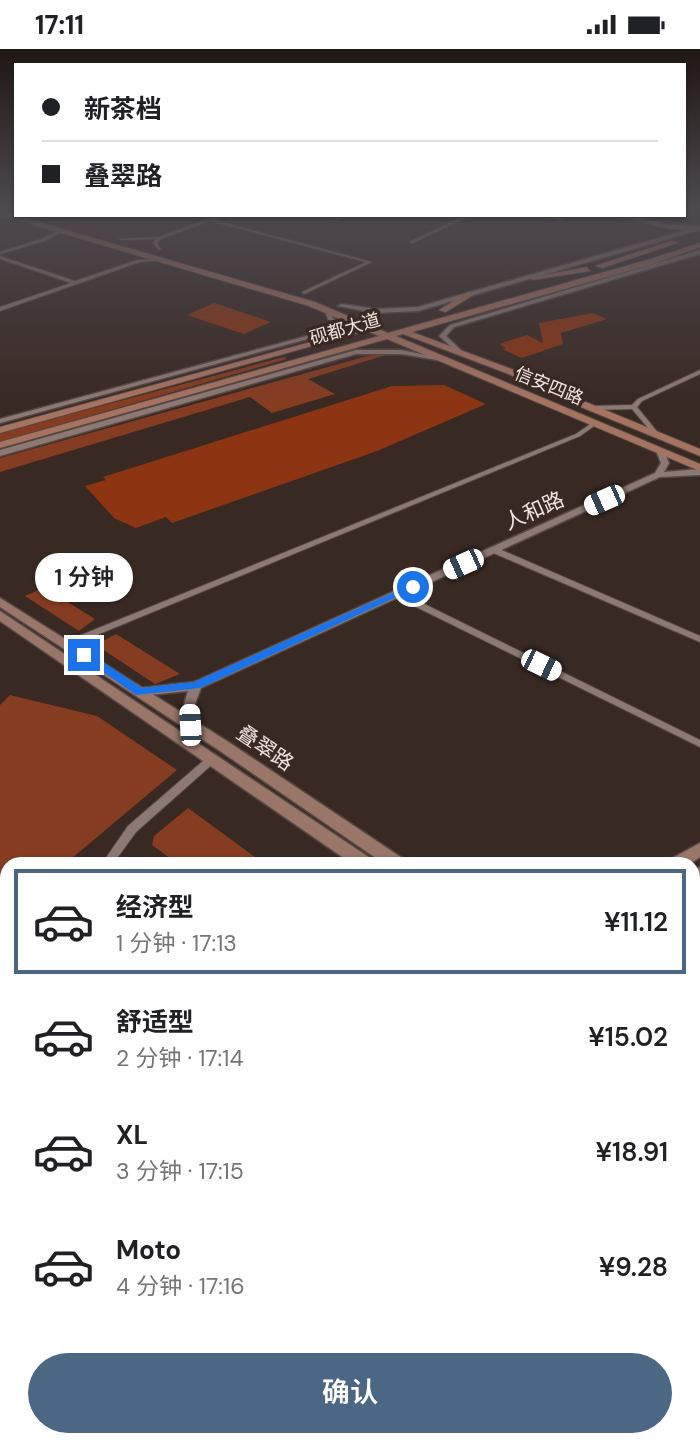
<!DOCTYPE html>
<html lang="zh">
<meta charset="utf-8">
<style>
:root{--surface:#fff;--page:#f2f2f2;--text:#202124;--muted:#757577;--line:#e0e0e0;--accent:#4c6784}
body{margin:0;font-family:"DM Sans","Noto Sans SC",sans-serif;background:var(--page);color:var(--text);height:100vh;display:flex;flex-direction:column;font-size:26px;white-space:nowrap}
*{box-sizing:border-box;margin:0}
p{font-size:23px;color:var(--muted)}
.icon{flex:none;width:38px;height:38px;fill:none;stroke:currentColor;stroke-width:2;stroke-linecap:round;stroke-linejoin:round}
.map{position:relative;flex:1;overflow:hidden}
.drawer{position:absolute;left:0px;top:808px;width:700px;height:590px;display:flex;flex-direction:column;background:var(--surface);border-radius:21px 21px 0 0;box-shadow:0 2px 5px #0004}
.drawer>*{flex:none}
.top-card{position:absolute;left:14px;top:14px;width:672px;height:154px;border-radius:0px;box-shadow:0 2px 5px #0004;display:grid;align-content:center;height:154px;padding:0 28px;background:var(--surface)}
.end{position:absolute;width:32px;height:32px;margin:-16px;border:9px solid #1a73e8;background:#fff;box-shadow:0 0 0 4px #fff}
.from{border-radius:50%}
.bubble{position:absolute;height:49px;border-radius:24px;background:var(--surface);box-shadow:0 2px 5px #0004;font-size:23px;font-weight:600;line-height:49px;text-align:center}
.car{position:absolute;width:21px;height:42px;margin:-21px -10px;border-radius:9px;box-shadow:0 0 5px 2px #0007;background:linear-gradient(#fff 24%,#345 0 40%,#fff 0 76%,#345 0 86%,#fff 0)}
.top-card b{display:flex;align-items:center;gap:24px;height:66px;font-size:26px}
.top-card b+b{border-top:2px solid var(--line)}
.top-card i{width:18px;height:18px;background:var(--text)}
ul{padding:12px 0 0;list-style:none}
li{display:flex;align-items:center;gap:21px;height:105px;margin:0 14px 10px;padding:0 14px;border:4px solid transparent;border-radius:0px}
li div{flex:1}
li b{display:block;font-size:26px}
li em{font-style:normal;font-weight:600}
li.on{border-color:var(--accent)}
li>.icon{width:63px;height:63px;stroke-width:1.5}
.button{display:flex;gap:14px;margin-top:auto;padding:14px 28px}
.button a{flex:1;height:80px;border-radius:42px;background:var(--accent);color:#fff;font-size:28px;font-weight:600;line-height:80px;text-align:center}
.status{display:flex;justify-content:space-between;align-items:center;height:49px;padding:0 35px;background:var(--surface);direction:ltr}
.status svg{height:19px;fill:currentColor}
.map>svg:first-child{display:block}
.green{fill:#863c21}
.building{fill:#8d3512}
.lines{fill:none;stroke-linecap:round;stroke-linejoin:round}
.minor-casing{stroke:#554843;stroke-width:2}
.tertiary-casing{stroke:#554843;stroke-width:3}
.secondary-casing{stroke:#554843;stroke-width:3}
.primary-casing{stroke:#554843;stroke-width:2}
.minor{fill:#8d7973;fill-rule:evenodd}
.tertiary{fill:#8d7973;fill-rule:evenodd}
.secondary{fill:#9a766a;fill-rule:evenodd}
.primary{fill:#a67362;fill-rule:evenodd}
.route{fill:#1a73e8}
.labels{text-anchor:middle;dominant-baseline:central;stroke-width:7;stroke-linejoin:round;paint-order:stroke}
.far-street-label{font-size:18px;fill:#eee3e0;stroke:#392923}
.street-label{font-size:21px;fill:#eee3e0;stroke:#392923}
</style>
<div class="status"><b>17:11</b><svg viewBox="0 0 49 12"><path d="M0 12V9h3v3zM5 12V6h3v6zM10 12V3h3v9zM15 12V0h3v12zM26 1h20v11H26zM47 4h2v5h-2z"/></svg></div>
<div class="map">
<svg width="700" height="1398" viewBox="0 0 700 1398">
<rect width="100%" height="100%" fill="#392923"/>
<!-- green -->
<path class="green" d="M375,305L386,306L308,330L335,345L272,364L250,348L0,423V409Z
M284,308L287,310L0,393V384Z
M59,538L74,546L66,552L95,570L79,582L25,547L43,539L47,542Z
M116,585L180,625L155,635L96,596Z
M10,646L97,667L177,721L65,815L7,816V926L0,935V656Z
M188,759L263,814V815H178L152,796L154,787Z"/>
<!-- building -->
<path class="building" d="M214,254L271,273L244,285L187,266Z
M593,264L607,270L561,284L563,295L522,309L502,300L506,299L499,295L527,286L543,294L539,274Z
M444,336L486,355L377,402L172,474L166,468L136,479L114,469L85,437L106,431L103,428L392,337Z"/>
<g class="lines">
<!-- minor casing -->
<g class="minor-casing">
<path id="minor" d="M219,166H226L214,171L372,213L304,245L302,243L366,213L210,172L161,190L157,194L161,200L159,201L153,194L156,190L121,191L119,190L159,188Z
M342,166H349L337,171L334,170Z
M466,166H472L413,194L409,193Z
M540,166H548L565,171L563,172Z
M62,180L65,181L45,192L0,205V203L41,190Z
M0,207L75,232L137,211L163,210L165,211L140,213L0,262V258L71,234L0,210Z
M700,321V325L642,352L637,358L659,385V387H655L632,360L591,361L588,359L591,357L632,356L638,350Z
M592,374L597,375L580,387L70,597H64L63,595L64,593L576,385Z
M491,499H497L700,587V593L491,503Z
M394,543H400L700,691V698L394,547Z
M213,705L218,709L216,712L136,783L112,816H101L128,777L210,706Z
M7,940C7,949 9,957 0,961V945Z"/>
</g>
<!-- tertiary casing -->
<g class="tertiary-casing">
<path id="tertiary" d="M700,177V181L418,262L376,264L338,257L341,255L376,260L418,258Z
M700,201V205L454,278L446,287L461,301V303H457L439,287L450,276Z
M324,260H328L335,272L333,278L322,286L0,374V370L318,284L328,276L329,272Z
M356,301H401L441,309L437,311L401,305H356L0,407V401Z
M657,400H663L669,414L664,423L700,420V426L660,428L201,639L195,655L196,675L194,678H186C181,666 184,654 188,642L140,647L134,643L140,639L194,633L655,424L661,414L656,402Z"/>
</g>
<!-- secondary casing -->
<g class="secondary-casing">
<path id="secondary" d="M10,157H16V162Z
M614,166H626L670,176L700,177V181L670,180Z
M0,549L230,694L405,811L407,816H386L220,702L0,558Z
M0,562L373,811L375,816H354L0,572Z
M700,794V808L688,816H667L669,811Z
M700,818V834L693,837V821Z
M693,1180L700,1183V1215L693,1212Z
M7,1228V1252L0,1255V1231Z
M693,1240L700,1243V1275L693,1272Z
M7,1261V1284L0,1287V1264Z"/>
</g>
<!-- primary casing -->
<g class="primary-casing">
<path id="primary" d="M0,162L315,253L388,284L647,211L700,194V198L653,215L412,283L517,322L542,335L700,400V407L525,335L511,326L403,285L396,287L700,415V422L387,290L0,399V393L379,287L309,257L0,166Z
M671,192L678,194L602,219L595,217Z
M587,218L590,222L533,231L529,229Z
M468,243L475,245L446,263L439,261Z
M355,281L362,283L0,384V378Z"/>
</g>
<!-- minor -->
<use href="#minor" class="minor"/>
<!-- tertiary -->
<use href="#tertiary" class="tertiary"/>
<!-- secondary -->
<use href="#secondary" class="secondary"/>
<!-- primary -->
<use href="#primary" class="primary"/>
</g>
<!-- sky -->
<linearGradient id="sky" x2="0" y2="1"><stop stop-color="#1f1713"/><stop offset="0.45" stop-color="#4e4950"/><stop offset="1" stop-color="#4e4950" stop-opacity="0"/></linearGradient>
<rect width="700" height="352" fill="url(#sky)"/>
<!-- route -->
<path class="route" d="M410,536L418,538L200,639L136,646L79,606L88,603L142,639L194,633Z"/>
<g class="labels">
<!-- far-street labels -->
<g class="far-street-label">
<text transform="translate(345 280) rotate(-16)">砚都大道</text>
<text transform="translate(549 337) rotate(22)">信安四路</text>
</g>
<!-- street labels -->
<g class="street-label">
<text transform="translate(534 462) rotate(-24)">人和路</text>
<text transform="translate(265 699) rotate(34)">叠翠路</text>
</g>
</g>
</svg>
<i class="end from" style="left:413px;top:538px"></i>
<i class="end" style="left:84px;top:606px"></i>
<div class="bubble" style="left:35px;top:504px;width:98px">1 分钟</div>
<i class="car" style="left:604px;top:451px;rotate:246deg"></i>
<i class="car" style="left:463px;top:515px;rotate:246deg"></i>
<i class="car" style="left:541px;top:616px;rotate:116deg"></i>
<i class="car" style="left:190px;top:676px;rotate:357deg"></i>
<div class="top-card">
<b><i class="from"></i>新茶档</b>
<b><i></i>叠翠路</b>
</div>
<section class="drawer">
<ul>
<li class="on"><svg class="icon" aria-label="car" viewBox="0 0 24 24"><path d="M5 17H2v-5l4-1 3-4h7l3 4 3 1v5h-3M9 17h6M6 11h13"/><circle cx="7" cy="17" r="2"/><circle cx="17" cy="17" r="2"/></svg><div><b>经济型</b><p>1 分钟 · 17:13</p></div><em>¥11.12</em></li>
<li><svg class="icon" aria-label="car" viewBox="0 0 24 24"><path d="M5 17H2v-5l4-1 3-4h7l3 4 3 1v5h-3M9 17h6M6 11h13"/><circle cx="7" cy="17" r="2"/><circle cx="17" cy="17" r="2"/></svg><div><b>舒适型</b><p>2 分钟 · 17:14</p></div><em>¥15.02</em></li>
<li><svg class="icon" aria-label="car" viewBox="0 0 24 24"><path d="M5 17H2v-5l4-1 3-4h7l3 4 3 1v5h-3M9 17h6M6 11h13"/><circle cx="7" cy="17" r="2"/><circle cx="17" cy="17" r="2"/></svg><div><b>XL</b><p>3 分钟 · 17:15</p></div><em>¥18.91</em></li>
<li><svg class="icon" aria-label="car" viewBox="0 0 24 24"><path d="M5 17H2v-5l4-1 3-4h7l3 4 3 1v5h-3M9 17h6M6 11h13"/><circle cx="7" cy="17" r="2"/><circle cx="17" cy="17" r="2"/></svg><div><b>Moto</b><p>4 分钟 · 17:16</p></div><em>¥9.28</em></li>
</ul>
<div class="button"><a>确认</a></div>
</section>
</div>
